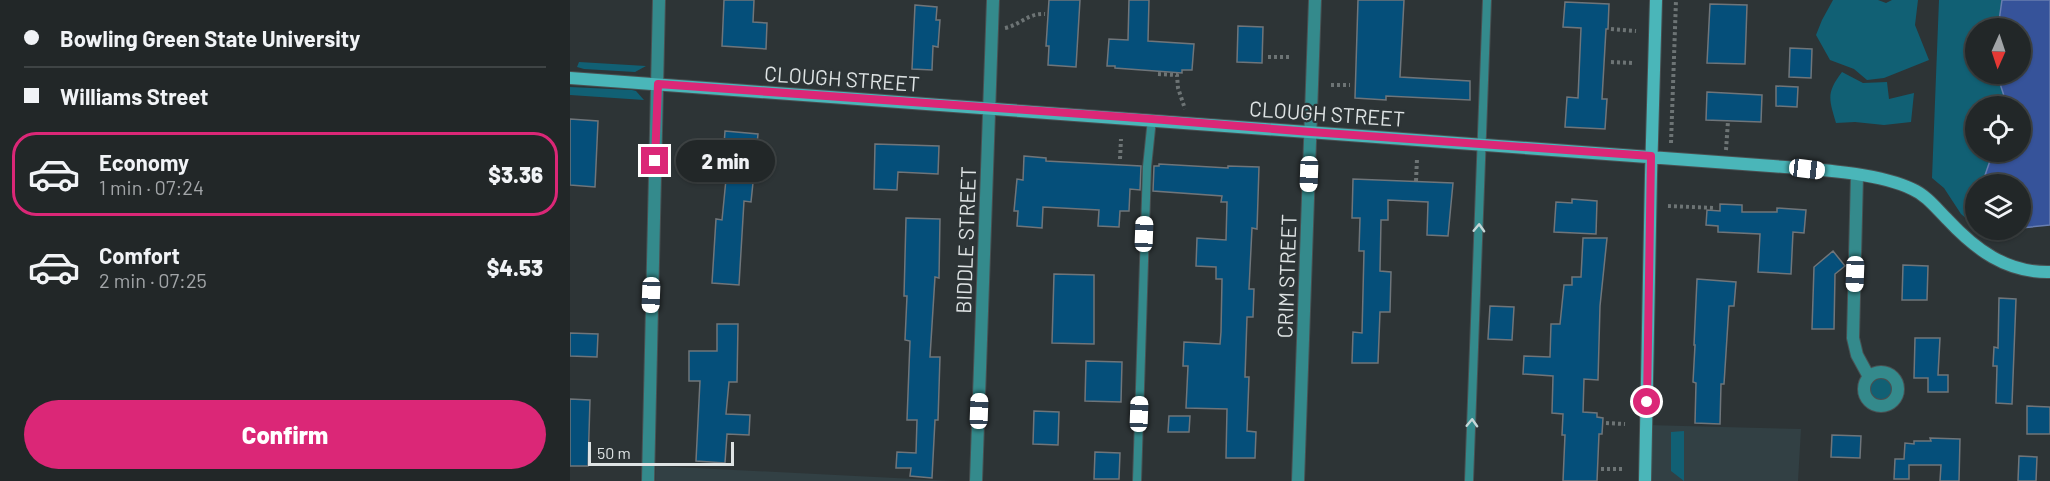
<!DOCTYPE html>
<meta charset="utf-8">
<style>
:root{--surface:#222728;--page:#2e3334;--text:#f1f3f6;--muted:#a2a5a8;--line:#3f4445;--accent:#db2777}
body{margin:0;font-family:Barlow,sans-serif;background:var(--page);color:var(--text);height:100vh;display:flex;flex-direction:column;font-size:22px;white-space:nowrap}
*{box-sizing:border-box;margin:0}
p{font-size:20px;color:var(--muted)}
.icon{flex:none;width:33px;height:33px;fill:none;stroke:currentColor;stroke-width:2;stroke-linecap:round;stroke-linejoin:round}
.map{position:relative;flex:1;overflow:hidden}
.sheet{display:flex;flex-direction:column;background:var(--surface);width:570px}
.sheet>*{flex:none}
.banner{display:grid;align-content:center;height:132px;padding:0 24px;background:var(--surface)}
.needle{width:39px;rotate:183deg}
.tools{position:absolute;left:1395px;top:18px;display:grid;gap:12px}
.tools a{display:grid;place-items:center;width:66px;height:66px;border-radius:50%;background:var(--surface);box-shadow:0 2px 4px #0004,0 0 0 2px var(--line);font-size:30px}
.scale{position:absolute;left:18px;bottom:15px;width:146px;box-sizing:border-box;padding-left:6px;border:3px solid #dee3e4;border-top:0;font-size:16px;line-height:21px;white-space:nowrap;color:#dee3e4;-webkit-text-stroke:4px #2d3436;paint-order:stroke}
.end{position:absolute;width:27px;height:27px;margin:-14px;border:8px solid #db2777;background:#fff;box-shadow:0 0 0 3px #fff}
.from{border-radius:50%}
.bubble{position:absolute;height:42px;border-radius:21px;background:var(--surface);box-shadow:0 2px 4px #0004,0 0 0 2px var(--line);font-size:20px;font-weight:800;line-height:42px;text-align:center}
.car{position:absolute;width:18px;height:36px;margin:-18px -9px;border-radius:8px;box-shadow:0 0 4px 2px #0007;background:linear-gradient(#fff 24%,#345 0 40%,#fff 0 76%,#345 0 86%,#fff 0)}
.banner b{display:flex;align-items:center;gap:21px;height:57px;font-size:22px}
.banner b+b{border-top:2px solid var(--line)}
.banner i{width:15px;height:15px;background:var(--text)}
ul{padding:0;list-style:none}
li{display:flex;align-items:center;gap:18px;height:84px;margin:0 12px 9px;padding:0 12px;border:3px solid transparent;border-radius:24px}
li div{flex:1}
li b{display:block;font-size:22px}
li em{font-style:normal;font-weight:800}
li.current{border-color:var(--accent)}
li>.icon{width:54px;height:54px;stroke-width:1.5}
.button{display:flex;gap:12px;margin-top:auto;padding:12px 24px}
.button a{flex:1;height:69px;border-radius:36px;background:var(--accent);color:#fff;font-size:24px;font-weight:800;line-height:69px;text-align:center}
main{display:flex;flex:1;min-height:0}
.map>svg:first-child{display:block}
.built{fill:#324044}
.green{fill:#116074}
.water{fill:#36539a;stroke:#687eb0;stroke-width:1.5}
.building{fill:#054f7a;stroke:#6f757a;stroke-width:1.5}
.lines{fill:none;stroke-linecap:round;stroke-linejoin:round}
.lane-casing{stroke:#495052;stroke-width:10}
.street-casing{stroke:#495052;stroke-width:14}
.secondary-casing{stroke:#495052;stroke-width:14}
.path{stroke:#6d7475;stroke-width:4;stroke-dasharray:3 3;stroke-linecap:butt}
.lane{stroke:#348a8c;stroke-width:8}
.street{stroke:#348a8c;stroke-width:12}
.secondary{stroke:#4ab6b9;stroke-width:12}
.oneway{stroke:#c4d6d7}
.route{stroke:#db2777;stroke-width:8}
.labels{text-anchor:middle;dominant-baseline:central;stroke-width:4.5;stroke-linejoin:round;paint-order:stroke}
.street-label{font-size:21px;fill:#dee3e4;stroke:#2d3436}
</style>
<main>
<section class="sheet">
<div class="banner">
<b><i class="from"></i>Bowling Green State University</b>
<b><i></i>Williams Street</b>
</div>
<ul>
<li class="current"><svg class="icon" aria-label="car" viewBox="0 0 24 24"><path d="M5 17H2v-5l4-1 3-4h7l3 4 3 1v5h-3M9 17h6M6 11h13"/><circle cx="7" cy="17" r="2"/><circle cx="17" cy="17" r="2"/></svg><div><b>Economy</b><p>1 min · 07:24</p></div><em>$3.36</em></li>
<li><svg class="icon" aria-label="car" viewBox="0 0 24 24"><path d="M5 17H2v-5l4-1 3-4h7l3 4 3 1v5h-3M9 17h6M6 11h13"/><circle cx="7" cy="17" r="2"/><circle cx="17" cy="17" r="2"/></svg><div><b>Comfort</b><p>2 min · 07:25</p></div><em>$4.53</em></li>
</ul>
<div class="button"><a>Confirm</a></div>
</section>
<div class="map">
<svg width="1480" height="481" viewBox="0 0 1480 481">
<rect width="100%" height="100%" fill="#2d3436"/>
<!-- built -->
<path class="built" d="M1076,425L1231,429L1228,481H1075Z
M86,466L384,481H85Z"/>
<!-- green -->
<path class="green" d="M1263,0H1308L1316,3L1322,0H1348L1345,25L1359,60L1314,78L1297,80L1284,69L1260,60L1246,35L1252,20Z
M1369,0H1432L1428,28H1406V74H1427L1434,96L1432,106H1406V152H1423L1412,184H1406L1405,226L1391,214L1374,188L1362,178Z
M9,62L76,66L65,72L14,69L7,67Z
M1272,72L1293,83L1317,82L1319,99L1344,93L1341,122L1314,125L1285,122L1266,123C1259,99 1256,93 1272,72Z
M0,87L62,90L66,91L74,100L0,95Z
M1300 390a12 12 0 1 1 24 0a12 12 0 1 1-24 0Z
M1114,431V481L1101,471V432Z"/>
<!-- water -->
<path class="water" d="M1432,0H1480V225L1451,228L1450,184H1412L1423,152H1450V106H1432L1434,96L1427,74H1450V28H1428Z"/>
<!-- building -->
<path class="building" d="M154,0H184L183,22L197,23L196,49L152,46Z
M479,0H510L506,67L478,65L479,46H476Z
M559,0H579L578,41L624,44L622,70H612V73L545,68V66H537L539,39L558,40Z
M788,0H834L830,77L900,81V100L816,96V100L785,98Z
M995,2L1039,4L1038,29H1036L1032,99H1037L1035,129L995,127L997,97L1008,98L1011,28L993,27Z
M1140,4L1177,5L1175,64L1137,63Z
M345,5L367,7L366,20H370L368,47L363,46L362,70L342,69Z
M668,26L693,27L692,63L667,62Z
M1220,48L1242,49L1241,78L1219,77Z
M1206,86L1228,87L1227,107L1206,106Z
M1137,92L1192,95L1191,122L1136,120Z
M0,119L28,121L25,187L0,185Z
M155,131L188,134L181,202L174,201L169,285L142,283L146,219L152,220L158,159H153Z
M305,144L369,146L368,174L328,172L327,190L304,189Z
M454,156L476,158V161L571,166L570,190L560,189L559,211H550L549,227L528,226L529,210L473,207L472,228L447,226L448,211H444L447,179L453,180Z
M589,164L658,168V166L689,167L687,229L682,228L679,289H684L683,317H677L675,377H679L677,431L686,432L685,458H656L657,409L616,408L618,366H613L614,342L650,344L651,332L652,279H646V267L626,266L627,238L656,240L657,202H651L652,196L583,191L584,166H589Z
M783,179L883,183L878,236L857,235L858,202L818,200V220H811L810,271L821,272L820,312H810L808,363H782L783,332L792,333L794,251H789L790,218H782Z
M1002,199L1027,201L1026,234L984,232L986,202L1002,203Z
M1150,204L1172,205V212H1207V208L1236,210L1234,233L1223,232L1221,274L1188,272L1190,234L1148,232V226L1136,225L1137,210L1150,211Z
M336,218L370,219L369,278L365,277L360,357H370L368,420H365L362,478L340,476L341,468H326L327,452L346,453L347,420H337L340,341L335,340L337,296H334Z
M1013,238H1037L1030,306L1028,380L1014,379L1013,412L1027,413V417L1033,418L1032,434H1029L1027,481H993L995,435H992L993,414L982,413L983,376L953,374L954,356L980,357L981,324H990L994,285H1002V277H1011Z
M1263,251L1275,266L1265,274L1264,329H1242L1244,267Z
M1333,265L1358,266L1357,300H1332Z
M484,274L524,275V344L482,343Z
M1127,279L1166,282L1164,306H1159L1154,384H1151L1150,424L1125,423L1126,383L1123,382L1125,345H1124Z
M1429,298L1446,299L1442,404L1426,403L1427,366H1423L1424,347L1428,348Z
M920,306L944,307L942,340L918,339Z
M147,324H168L167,382H159L156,414L180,415L179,435L157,434L155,463L126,461L130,381H119V351H147Z
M0,333L28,334L27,357L0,356Z
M1345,338H1370L1368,375H1378V392H1358V378H1344Z
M516,361L552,362L551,402L515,401Z
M0,399L20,400L18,466H0Z
M1457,406L1480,407V434H1457Z
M464,411L489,412L488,445L463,444Z
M599,416H620L619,432H598Z
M1262,435L1291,436L1290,458L1261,457Z
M1360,438L1390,439L1389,481H1370L1371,465H1339V479H1324L1325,459H1334L1335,443L1344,444V441H1361Z
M525,452L550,453L549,479H524Z
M1449,456L1467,457L1466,481H1448Z"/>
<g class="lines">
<!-- lane casing -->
<g class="lane-casing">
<path id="lane" d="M567,481L577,167L582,119
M899,481L917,0"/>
</g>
<!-- street casing -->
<g class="street-casing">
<path id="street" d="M1287,175L1283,338L1287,355L1299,377
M1294 389a17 17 0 1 1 34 0a17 17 0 1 1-34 0Z
M78,481L89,0
M406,481L423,0
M728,481L745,0"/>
</g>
<!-- secondary casing -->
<g class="secondary-casing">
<path id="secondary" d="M0,78C405,107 810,136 1215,167C1253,170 1308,173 1342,189C1356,195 1366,208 1377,219C1405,249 1436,273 1480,272
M1075,481L1081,175L1086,0"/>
</g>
<!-- path -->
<path class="path" d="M435,28C450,25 458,13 475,14
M1041,29L1066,31
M698,57H722
M1041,62L1064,63
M588,74L607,75L608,88L615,109
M761,85H780
M1101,143L1106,0
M1156,150L1158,121
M550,159L551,139
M846,181L847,159
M1098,206L1146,208
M1036,423L1055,424
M1031,469H1053"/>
<!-- lane -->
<use href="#lane" class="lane"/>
<!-- street -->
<use href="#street" class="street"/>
<!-- secondary -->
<use href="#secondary" class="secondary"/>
</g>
<!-- one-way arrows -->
<defs><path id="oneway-chevron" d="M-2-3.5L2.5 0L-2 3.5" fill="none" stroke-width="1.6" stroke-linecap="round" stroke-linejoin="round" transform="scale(1.5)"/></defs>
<g class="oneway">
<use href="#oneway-chevron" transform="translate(909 228) rotate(-88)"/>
<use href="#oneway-chevron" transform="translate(902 423) rotate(-88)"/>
</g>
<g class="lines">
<!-- route -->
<path class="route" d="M85,161L88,84L582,119L741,132L1081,156L1077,402"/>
</g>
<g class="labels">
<!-- street labels -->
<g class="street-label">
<text transform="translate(272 78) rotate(4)">CLOUGH STREET</text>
<text transform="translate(757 113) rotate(4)">CLOUGH STREET</text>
<text transform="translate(395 240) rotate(-88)">BIDDLE STREET</text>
<text transform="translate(716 276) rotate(-88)">CRIM STREET</text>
</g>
</g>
</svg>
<div class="tools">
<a><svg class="needle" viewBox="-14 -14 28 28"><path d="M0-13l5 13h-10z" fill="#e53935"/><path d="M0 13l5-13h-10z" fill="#a2a5a8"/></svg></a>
<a><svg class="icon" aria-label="locate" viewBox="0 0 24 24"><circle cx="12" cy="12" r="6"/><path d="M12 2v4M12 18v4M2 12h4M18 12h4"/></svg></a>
<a><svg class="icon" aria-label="layers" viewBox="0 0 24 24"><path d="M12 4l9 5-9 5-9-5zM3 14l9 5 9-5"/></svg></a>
</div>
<div class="scale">50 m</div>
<i class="end from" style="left:1077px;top:402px"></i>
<i class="end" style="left:85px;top:161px"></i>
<div class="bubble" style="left:106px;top:140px;width:99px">2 min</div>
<i class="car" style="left:1237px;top:169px;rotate:97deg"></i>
<i class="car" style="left:739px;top:174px;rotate:182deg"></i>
<i class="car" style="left:574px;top:234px;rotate:2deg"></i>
<i class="car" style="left:1285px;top:274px;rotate:182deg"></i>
<i class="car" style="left:81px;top:295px;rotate:182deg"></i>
<i class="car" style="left:409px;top:411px;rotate:2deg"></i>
<i class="car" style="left:569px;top:414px;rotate:2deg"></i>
</div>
</main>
